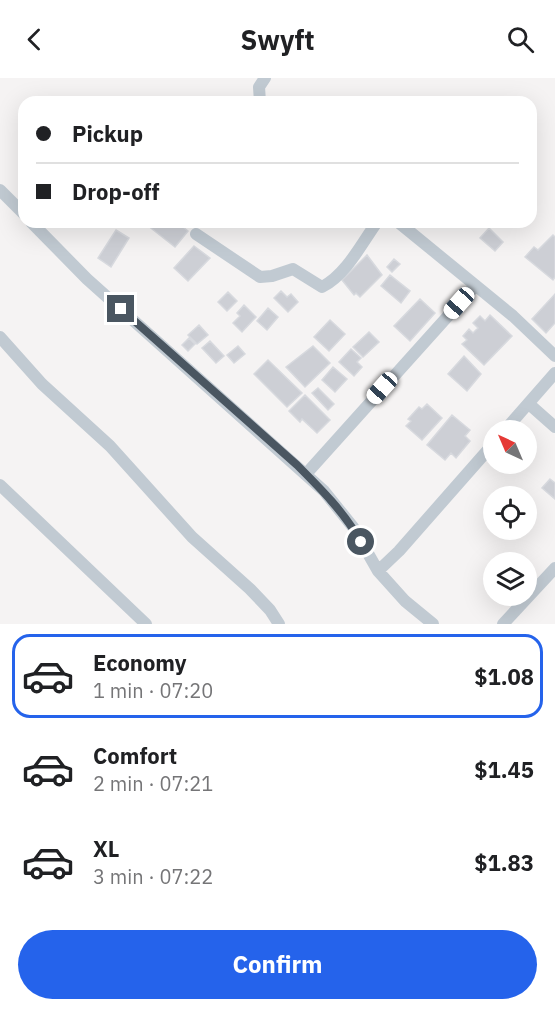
<!DOCTYPE html>
<meta charset="utf-8">
<style>
:root{--surface:#fff;--page:#f2f2f2;--text:#202124;--muted:#757577;--line:#e0e0e0;--accent:#2563eb}
body{margin:0;font-family:"IBM Plex Sans",sans-serif;background:var(--page);color:var(--text);height:100vh;display:flex;flex-direction:column;font-size:22px;white-space:nowrap}
*{box-sizing:border-box;margin:0}
p{font-size:20px;color:var(--muted)}
.icon{flex:none;width:33px;height:33px;fill:none;stroke:currentColor;stroke-width:2;stroke-linecap:round;stroke-linejoin:round}
.map{position:relative;height:546px;overflow:hidden}
.panel{display:flex;flex-direction:column;background:var(--surface);flex:1}
.panel>*{flex:none}
.guide{position:absolute;left:18px;top:18px;width:519px;height:132px;border-radius:18px;box-shadow:0 6px 24px #0002;display:grid;align-content:center;height:132px;padding:0 18px;background:var(--surface)}
.needle{width:39px;rotate:316deg}
.buttons{position:absolute;left:483px;top:342px;display:grid;gap:12px}
.buttons a{display:grid;place-items:center;width:54px;height:54px;border-radius:50%;background:var(--surface);box-shadow:0 6px 24px #0002;font-size:30px}
.end{position:absolute;width:27px;height:27px;margin:-14px;border:8px solid #4a5661;background:#fff;box-shadow:0 0 0 3px #fff}
.from{border-radius:50%}
.car{position:absolute;width:18px;height:36px;margin:-18px -9px;border-radius:8px;box-shadow:0 0 4px 2px #0007;background:linear-gradient(#fff 24%,#345 0 40%,#fff 0 76%,#345 0 86%,#fff 0)}
.guide b{display:flex;align-items:center;gap:21px;height:57px;font-size:22px}
.guide b+b{border-top:2px solid var(--line)}
.guide i{width:15px;height:15px;background:var(--text)}
ul{padding:10px 0 0;list-style:none}
li{display:flex;align-items:center;gap:18px;height:84px;margin:0 12px 9px;padding:0 6px;border:3px solid transparent;border-radius:18px}
li div{flex:1}
li b{display:block;font-size:22px}
li em{font-style:normal;font-weight:700}
li.current{border-color:var(--accent)}
li>.icon{width:54px;height:54px;stroke-width:1.5}
.cta{display:flex;gap:12px;margin-top:auto;padding:12px 18px}
.cta a{flex:1;height:69px;border-radius:36px;background:var(--accent);color:#fff;font-size:24px;font-weight:700;line-height:69px;text-align:center}
header{display:flex;justify-content:space-between;align-items:center;height:78px;padding:0 18px;background:var(--surface);font-size:27px;font-weight:700}
.map>svg:first-child{display:block}
.building{fill:#cdcfd5;stroke:#d7d9de;stroke-width:1.5}
.lines{fill:none;stroke-linecap:round;stroke-linejoin:round}
.minor{stroke:#c1cad2;stroke-width:12}
.route{stroke:#4a5661;stroke-width:8}
</style>
<header><svg class="icon" aria-label="back" viewBox="0 0 24 24"><path d="M15 5l-7 7 7 7"/></svg>Swyft<svg class="icon" aria-label="search" viewBox="0 0 24 24"><circle cx="10" cy="10" r="6"/><path d="M15 15l6 6"/></svg></header>
<div class="map">
<svg width="555" height="546" viewBox="0 0 555 546">
<rect width="100%" height="100%" fill="#f5f3f3"/>
<!-- building -->
<path class="building" d="M150,144H182V148L188,153L175,169L147,147Z
M489,150L503,164L495,173L480,160Z
M116,152L129,160L111,189L98,180Z
M553,157L555,159V199L553,202L525,179L534,169L538,172Z
M194,168L210,180L188,203L174,190Z
M367,177L382,197L360,219L356,215L354,217L342,202Z
M394,181L400,186L392,194L387,189Z
M390,197L410,213L401,225L381,208Z
M281,213L287,219L291,216L298,224L288,234L274,220Z
M228,214L237,223L227,233L218,224Z
M555,216V245L546,255L532,241Z
M420,221L435,235L410,263L394,248Z
M244,227L256,239L242,254L233,245L240,238L237,235Z
M268,230L278,239L267,252L257,243Z
M490,237L512,258L484,287L462,266L467,262L463,258L469,251L473,255L478,250L473,245L480,238L485,243Z
M330,242L345,256L329,273L314,259Z
M199,247L208,257L197,266L188,257Z
M369,254L379,264L363,279L353,269Z
M189,260L195,266L188,273L182,267Z
M210,263L224,278L216,285L202,270Z
M238,268L245,276L234,285L227,277Z
M313,268L330,285L305,309L286,289Z
M351,271L361,280L357,284L362,289L354,298L339,284Z
M464,278L481,296L467,313L448,296Z
M268,282L302,315L287,329L254,296Z
M333,289L347,301L335,314L322,302Z
M318,310L334,326L328,332L312,315Z
M305,317L330,342L317,355L302,341L300,344L289,333Z
M427,326L442,340L422,362L406,348L411,343L408,341L419,329L422,331Z
M452,337L470,352L465,358L470,363L456,380L451,375L445,382L427,367Z
M550,401L555,405V421L542,410Z"/>
<g class="lines">
<!-- minor -->
<path class="minor" d="M260,24L259,9L265,0
M0,112L24,136
M31,144L87,201L324,413L353,449L378,493L405,523L433,546
M398,144L513,238L555,278
M196,156L260,199L272,198L293,191L322,209C346,197 362,165 377,144
M0,259L42,306L110,368L192,459L250,511L270,532L279,546
M529,326L555,349
M505,352L555,295
M306,396L475,208
M0,407L146,546
M378,493L399,473L494,365
M503,546L555,490"/>
</g>
<g class="lines">
<!-- route -->
<path class="route" d="M121,231L297,387C321,411 344,434 361,464"/>
</g>
</svg>
<div class="buttons">
<a><svg class="needle" viewBox="-14 -14 28 28"><path d="M0-13l5 13h-10z" fill="#e53935"/><path d="M0 13l5-13h-10z" fill="#757577"/></svg></a>
<a><svg class="icon" aria-label="locate" viewBox="0 0 24 24"><circle cx="12" cy="12" r="6"/><path d="M12 2v4M12 18v4M2 12h4M18 12h4"/></svg></a>
<a><svg class="icon" aria-label="layers" viewBox="0 0 24 24"><path d="M12 4l9 5-9 5-9-5zM3 14l9 5 9-5"/></svg></a>
</div>
<i class="end from" style="left:361px;top:464px"></i>
<i class="end" style="left:121px;top:231px"></i>
<i class="car" style="left:459px;top:225px;rotate:222deg"></i>
<i class="car" style="left:382px;top:310px;rotate:222deg"></i>
<div class="guide">
<b><i class="from"></i>Pickup</b>
<b><i></i>Drop-off</b>
</div>
</div>
<section class="panel">
<ul>
<li class="current"><svg class="icon" aria-label="car" viewBox="0 0 24 24"><path d="M5 17H2v-5l4-1 3-4h7l3 4 3 1v5h-3M9 17h6M6 11h13"/><circle cx="7" cy="17" r="2"/><circle cx="17" cy="17" r="2"/></svg><div><b>Economy</b><p>1 min · 07:20</p></div><em>$1.08</em></li>
<li><svg class="icon" aria-label="car" viewBox="0 0 24 24"><path d="M5 17H2v-5l4-1 3-4h7l3 4 3 1v5h-3M9 17h6M6 11h13"/><circle cx="7" cy="17" r="2"/><circle cx="17" cy="17" r="2"/></svg><div><b>Comfort</b><p>2 min · 07:21</p></div><em>$1.45</em></li>
<li><svg class="icon" aria-label="car" viewBox="0 0 24 24"><path d="M5 17H2v-5l4-1 3-4h7l3 4 3 1v5h-3M9 17h6M6 11h13"/><circle cx="7" cy="17" r="2"/><circle cx="17" cy="17" r="2"/></svg><div><b>XL</b><p>3 min · 07:22</p></div><em>$1.83</em></li>
</ul>
<div class="cta"><a>Confirm</a></div>
</section>
